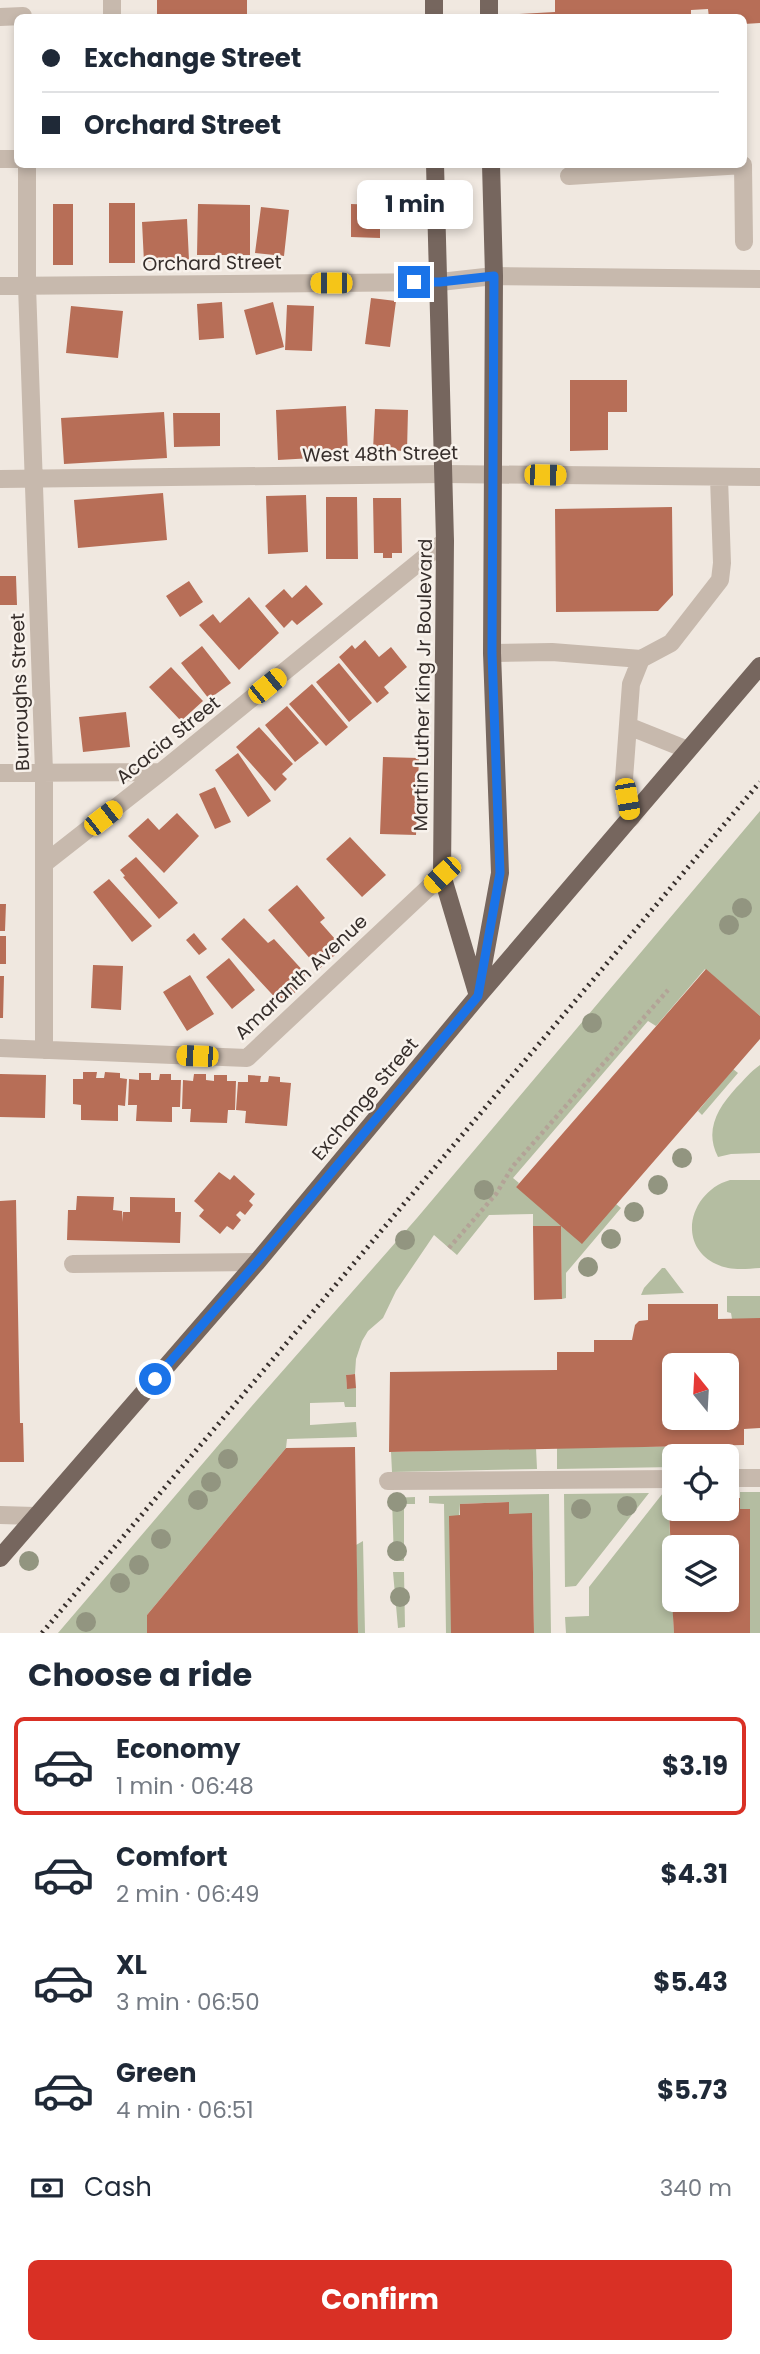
<!DOCTYPE html>
<meta charset="utf-8">
<style>
:root{--surface:#fff;--page:#f2f2f3;--text:#1f2937;--muted:#747a83;--line:#e0e1e3;--accent:#d93025}
body{margin:0;font-family:Poppins,sans-serif;background:var(--page);color:var(--text);height:100vh;display:flex;flex-direction:column;font-size:26px;white-space:nowrap}
*{box-sizing:border-box;margin:0}
p{font-size:23px;color:var(--muted)}
.icon{flex:none;width:38px;height:38px;fill:none;stroke:currentColor;stroke-width:2;stroke-linecap:round;stroke-linejoin:round}
.map{position:relative;height:1633px;overflow:hidden}
.details{display:flex;flex-direction:column;background:var(--surface);flex:1}
.details>*{flex:none}
.hud{position:absolute;left:14px;top:14px;width:733px;height:154px;border-radius:10px;box-shadow:0 4px 10px #0003;display:grid;align-content:center;height:154px;padding:0 28px;background:var(--surface)}
.needle{width:46px;rotate:342deg}
.tools{position:absolute;left:662px;top:1353px;display:grid;gap:14px}
.tools a{display:grid;place-items:center;width:77px;height:77px;border-radius:10px;background:var(--surface);box-shadow:0 4px 10px #0003;font-size:35px}
.end{position:absolute;width:32px;height:32px;margin:-16px;border:9px solid #1a73e8;background:#fff;box-shadow:0 0 0 4px #fff}
.from{border-radius:50%}
.bubble{position:absolute;height:49px;border-radius:10px;background:var(--surface);box-shadow:0 4px 10px #0003;font-size:23px;font-weight:700;line-height:49px;text-align:center}
.car{position:absolute;width:21px;height:42px;margin:-21px -10px;border-radius:9px;box-shadow:0 0 5px 2px #0007;background:linear-gradient(#f5c518 24%,#345 0 40%,#f5c518 0 76%,#345 0 86%,#f5c518 0)}
.hud b{display:flex;align-items:center;gap:24px;height:66px;font-size:26px}
.hud b+b{border-top:2px solid var(--line)}
.hud i{width:18px;height:18px;background:var(--text)}
ul{padding:0;list-style:none}
li{display:flex;align-items:center;gap:21px;height:98px;margin:0 14px 10px;padding:0 14px;border:4px solid transparent;border-radius:10px}
li div{flex:1}
li b{display:block;font-size:26px}
li em{font-style:normal;font-weight:700}
li.current{border-color:var(--accent)}
li>.icon{width:63px;height:63px;stroke-width:1.5}
h2{padding:0 28px;font-size:32px;line-height:84px}
.pay{display:flex;align-items:center;gap:18px;height:77px;padding:0 28px;font-size:26px}
.pay p{margin-inline-start:auto}
.cta{display:flex;gap:14px;margin-top:auto;padding:14px 28px}
.cta a{flex:1;height:80px;border-radius:10px;background:var(--accent);color:#fff;font-size:28px;font-weight:700;line-height:80px;text-align:center}
.map>svg:first-child{display:block}
.green{fill:#b4bda1}
.building{fill:#b76e57;fill-rule:evenodd}
.lines{fill:none;stroke-linecap:round;stroke-linejoin:round}
.path{stroke:#b3a397;stroke-width:4.5;stroke-dasharray:3.5 3.5;stroke-linecap:butt}
.minor{stroke:#c7b9ad;stroke-width:18}
.major{stroke:#76665e;stroke-width:18}
.rail{stroke:#362e2b;stroke-width:5;stroke-dasharray:2 5;stroke-linecap:butt}
.tree{fill:#929580}
.route{stroke:#1a73e8;stroke-width:9}
.labels{text-anchor:middle;dominant-baseline:central;stroke-width:5;stroke-linejoin:round;paint-order:stroke}
.street-label{font-size:19px;fill:#362e2b;stroke:#f8f2ec}
</style>
<div class="map">
<svg width="760" height="1633" viewBox="0 0 760 1633">
<rect width="100%" height="100%" fill="#f0e8e0"/>
<!-- green -->
<path class="green" d="M760,811V1016L705,969L656,1026L648,1021L513,1178L519,1183L516,1187L616,1204L621,1208L566,1273V1298L562,1299L561,1226H533V1214L489,1215L457,1255L434,1235L396,1291L383,1318L368,1331L362,1341L356,1359L355,1374L346,1375L347,1388H356V1407H345L344,1402L310,1403V1425L356,1422L357,1437L287,1439L286,1448L147,1615V1633H58L251,1407L417,1218Z
M760,1065V1153L731,1154L718,1157C704,1130 718,1108 736,1088C744,1080 751,1071 760,1065Z
M733,1069L738,1073L702,1115L698,1111Z
M730,1180H760V1268C745,1269 730,1271 716,1264C675,1244 691,1191 730,1180Z
M662,1268H665L684,1293L641,1295L644,1288Z
M727,1296H760V1319H732L731,1313L727,1312Z
M711,1446V1456H674V1467L557,1469V1448Z
M536,1448L537,1469L392,1472L391,1452Z
M740,1492H760V1633H750V1509H740Z
M649,1493L576,1586L565,1587L564,1494Z
M663,1493H674V1508L697,1509L669,1511L674,1633H566L565,1617L589,1616V1587Z
M549,1494L551,1633H534L532,1514H509V1502L460,1504L451,1633H446L444,1504L429,1503V1496Z
M415,1497V1504H404V1561H394L392,1498Z
M363,1541L365,1633H358L356,1545Z
M393,1572H404L405,1627L398,1628Z"/>
<!-- building -->
<path class="building" d="M157,0H247V18H157Z
M555,0H760V23L744,24V18H709L708,9L691,10V18H519V14L555,12Z
M109,203H135V263H109Z
M53,204H73V265H53Z
M198,204L250,205V255H197Z
M351,204L380,205V238L351,237Z
M261,207L289,210L284,256L255,253Z
M187,219L189,260L144,262L142,222Z
M371,298L396,301L390,347L365,344Z
M222,302L224,338L199,340L197,304Z
M273,302L284,347L256,355L244,310Z
M287,305L314,306L312,351L285,350Z
M71,306L123,311L118,358L66,353Z
M570,380H627V412H608V450L570,451Z
M346,406L348,456L278,460L276,410Z
M375,409L408,410L407,451L373,450Z
M164,412L167,458L64,464L61,418Z
M173,413H220V446L174,447Z
M163,493L167,540L78,548L74,500Z
M306,495L308,552L268,554L266,496Z
M326,497H357L358,559H326Z
M373,498H401L402,553H392V558H383V553H374Z
M672,507L673,595L658,611L556,612L555,509Z
M0,576H16L17,605H0Z
M189,581L203,602L180,617L166,596Z
M306,585L323,604L297,625L292,620L284,628L265,606L284,589L292,598Z
M249,597L279,633L239,670L199,625L213,614L220,623Z
M365,640L379,657L391,647L407,667L384,687L389,693L377,703L339,657L352,645L355,649Z
M202,646L231,683L209,699L181,663Z
M339,663L372,703L349,722L316,682Z
M171,667L203,701L181,721L149,687Z
M312,684L348,727L326,746L289,704Z
M287,706L319,743L295,762L265,725Z
M126,712L130,747L83,752L79,717Z
M259,727L293,764L282,774L287,779L275,791L236,747Z
M238,753L271,801L248,817L215,770Z
M383,757L419,758L416,835L380,834Z
M215,787L231,822L215,829L199,794Z
M177,813L199,836L164,873L128,836L148,818L159,830Z
M350,837L386,875L362,897L326,859Z
M136,857L178,903L159,919L123,877L125,876L120,870Z
M109,879L152,926L132,942L93,892Z
M297,885L325,918L320,922L343,948L319,969L268,910Z
M0,904H6L5,931H0Z
M244,918L268,943L274,939L306,974L299,981L303,985L282,1005L221,939Z
M194,933L207,949L199,955L186,940Z
M0,936H6V964H0Z
M229,958L255,990L232,1009L206,977Z
M93,965L123,966L121,1010L91,1008Z
M706,969L760,1016V1039L582,1244L561,1226L562,1299L534,1300L533,1226H561L516,1187Z
M190,975L214,1014L187,1031L163,992Z
M0,976H4L3,1018H0Z
M83,1072H97L96,1078H104L105,1072L120,1073V1078L127,1079L125,1106L118,1105V1121L81,1120V1105L73,1104V1079H83Z
M139,1073H151V1080H159L160,1074H171V1080H181L180,1107H172V1122L136,1121L137,1105H128L129,1079L139,1080Z
M0,1074L46,1075L45,1118L0,1117Z
M194,1074H206V1080L214,1081V1075H227V1081H236L235,1110H228L227,1123L190,1122L191,1109H182L183,1080L193,1081Z
M248,1075L261,1076L260,1082H268L269,1076L280,1077V1082L291,1083L287,1126L245,1123L246,1111L236,1110L238,1082H248Z
M219,1172L230,1180L234,1175L255,1194L249,1201L253,1205L245,1215L240,1211L236,1215L241,1220L233,1230L227,1226L220,1234L199,1216L204,1210L194,1201Z
M77,1196L114,1197L113,1210L122,1211L123,1222V1212H130V1197L175,1198V1212H181L180,1243L67,1240L68,1210H76Z
M16,1200L20,1423H23L24,1462H0V1201Z
M648,1304H718V1319L760,1318V1428L744,1429V1445L389,1452L390,1372L557,1370V1352H594V1340H632L635,1325L639,1321L648,1320ZM674,1365H726V1418H674Z
M355,1374L356,1388L347,1389L346,1375Z
M355,1447L358,1633H147V1615L286,1448Z
M726,1498H740V1509H750V1633H674L672,1600H726V1547H674V1574H672L669,1510L726,1508Z
M509,1502V1514L532,1513L534,1633H451L449,1516L460,1515V1504Z"/>
<g class="lines">
<!-- path -->
<path class="path" d="M449,1248L496,1194L513,1166L668,990"/>
<!-- minor -->
<path class="minor" d="M112,0V18
M0,17L23,16
M0,159H18
M27,164V286L44,772V1050
M569,176L743,165L744,242
M0,286L440,282L494,276L760,279
M0,479L444,474L760,477
M492,653L552,652L641,659
M628,726L688,750
M0,773L161,772
M631,818L624,779L631,684L641,659L671,643L720,580L722,563L719,478
M45,863L161,772L445,541
M0,1048L247,1058L442,875
M73,1264L257,1262
M726,1478H760
M388,1481L674,1479
M0,1515L35,1516"/>
<!-- major -->
<path class="major" d="M434,0V18
M489,0V18
M435,164L445,541L442,875L478,996
M478,993L500,873L492,653L494,276L491,164
M0,1558L257,1262L478,996L760,666"/>
<!-- rail -->
<path class="rail" d="M42,1633L760,782"/>
</g>
<!-- trees -->
<g class="tree">
<circle cx="742" cy="908" r="10"/>
<circle cx="729" cy="925" r="10"/>
<circle cx="592" cy="1023" r="10"/>
<circle cx="682" cy="1158" r="10"/>
<circle cx="658" cy="1185" r="10"/>
<circle cx="484" cy="1190" r="10"/>
<circle cx="634" cy="1212" r="10"/>
<circle cx="611" cy="1239" r="10"/>
<circle cx="405" cy="1240" r="10"/>
<circle cx="588" cy="1267" r="10"/>
<circle cx="228" cy="1459" r="10"/>
<circle cx="211" cy="1482" r="10"/>
<circle cx="198" cy="1500" r="10"/>
<circle cx="397" cy="1502" r="10"/>
<circle cx="627" cy="1506" r="10"/>
<circle cx="581" cy="1509" r="10"/>
<circle cx="161" cy="1539" r="10"/>
<circle cx="397" cy="1551" r="10"/>
<circle cx="29" cy="1561" r="10"/>
<circle cx="139" cy="1565" r="10"/>
<circle cx="120" cy="1583" r="10"/>
<circle cx="400" cy="1597" r="10"/>
<circle cx="86" cy="1622" r="10"/>
</g>
<g class="lines">
<!-- route -->
<path class="route" d="M155,1379L257,1262L478,996L500,873L492,653L494,276L440,282H414"/>
</g>
<g class="labels">
<!-- street labels -->
<g class="street-label">
<text transform="translate(212 263) rotate(-1)">Orchard Street</text>
<text transform="translate(380 454) rotate(-1)">West 48th Street</text>
<text transform="translate(423 685) rotate(-89)">Martin Luther King Jr Boulevard</text>
<text transform="translate(20 692) rotate(-92)">Burroughs Street</text>
<text transform="translate(168 740) rotate(-39)">Acacia Street</text>
<text transform="translate(301 977) rotate(-43)">Amaranth Avenue</text>
<text transform="translate(365 1099) rotate(-50)">Exchange Street</text>
</g>
</g>
</svg>
<div class="tools">
<a><svg class="needle" viewBox="-14 -14 28 28"><path d="M0-13l5 13h-10z" fill="#e53935"/><path d="M0 13l5-13h-10z" fill="#747a83"/></svg></a>
<a><svg class="icon" aria-label="locate" viewBox="0 0 24 24"><circle cx="12" cy="12" r="6"/><path d="M12 2v4M12 18v4M2 12h4M18 12h4"/></svg></a>
<a><svg class="icon" aria-label="layers" viewBox="0 0 24 24"><path d="M12 4l9 5-9 5-9-5zM3 14l9 5 9-5"/></svg></a>
</div>
<i class="end from" style="left:155px;top:1379px"></i>
<i class="end" style="left:414px;top:282px"></i>
<div class="bubble" style="left:357px;top:180px;width:116px">1 min</div>
<i class="car" style="left:331px;top:283px;rotate:270deg"></i>
<i class="car" style="left:545px;top:475px;rotate:91deg"></i>
<i class="car" style="left:267px;top:686px;rotate:51deg"></i>
<i class="car" style="left:627px;top:799px;rotate:170deg"></i>
<i class="car" style="left:103px;top:818px;rotate:52deg"></i>
<i class="car" style="left:442px;top:875px;rotate:227deg"></i>
<i class="car" style="left:197px;top:1056px;rotate:272deg"></i>
<div class="hud">
<b><i class="from"></i>Exchange Street</b>
<b><i></i>Orchard Street</b>
</div>
</div>
<section class="details">
<h2>Choose a ride</h2>
<ul>
<li class="current"><svg class="icon" aria-label="car" viewBox="0 0 24 24"><path d="M5 17H2v-5l4-1 3-4h7l3 4 3 1v5h-3M9 17h6M6 11h13"/><circle cx="7" cy="17" r="2"/><circle cx="17" cy="17" r="2"/></svg><div><b>Economy</b><p>1 min · 06:48</p></div><em>$3.19</em></li>
<li><svg class="icon" aria-label="car" viewBox="0 0 24 24"><path d="M5 17H2v-5l4-1 3-4h7l3 4 3 1v5h-3M9 17h6M6 11h13"/><circle cx="7" cy="17" r="2"/><circle cx="17" cy="17" r="2"/></svg><div><b>Comfort</b><p>2 min · 06:49</p></div><em>$4.31</em></li>
<li><svg class="icon" aria-label="car" viewBox="0 0 24 24"><path d="M5 17H2v-5l4-1 3-4h7l3 4 3 1v5h-3M9 17h6M6 11h13"/><circle cx="7" cy="17" r="2"/><circle cx="17" cy="17" r="2"/></svg><div><b>XL</b><p>3 min · 06:50</p></div><em>$5.43</em></li>
<li><svg class="icon" aria-label="car" viewBox="0 0 24 24"><path d="M5 17H2v-5l4-1 3-4h7l3 4 3 1v5h-3M9 17h6M6 11h13"/><circle cx="7" cy="17" r="2"/><circle cx="17" cy="17" r="2"/></svg><div><b>Green</b><p>4 min · 06:51</p></div><em>$5.73</em></li>
</ul>
<div class="pay"><svg class="icon" aria-label="cash" viewBox="0 0 24 24"><path d="M3 7h18v10H3z"/><circle cx="12" cy="12" r="2"/></svg>Cash<p>340 m</p></div>
<div class="cta"><a>Confirm</a></div>
</section>
